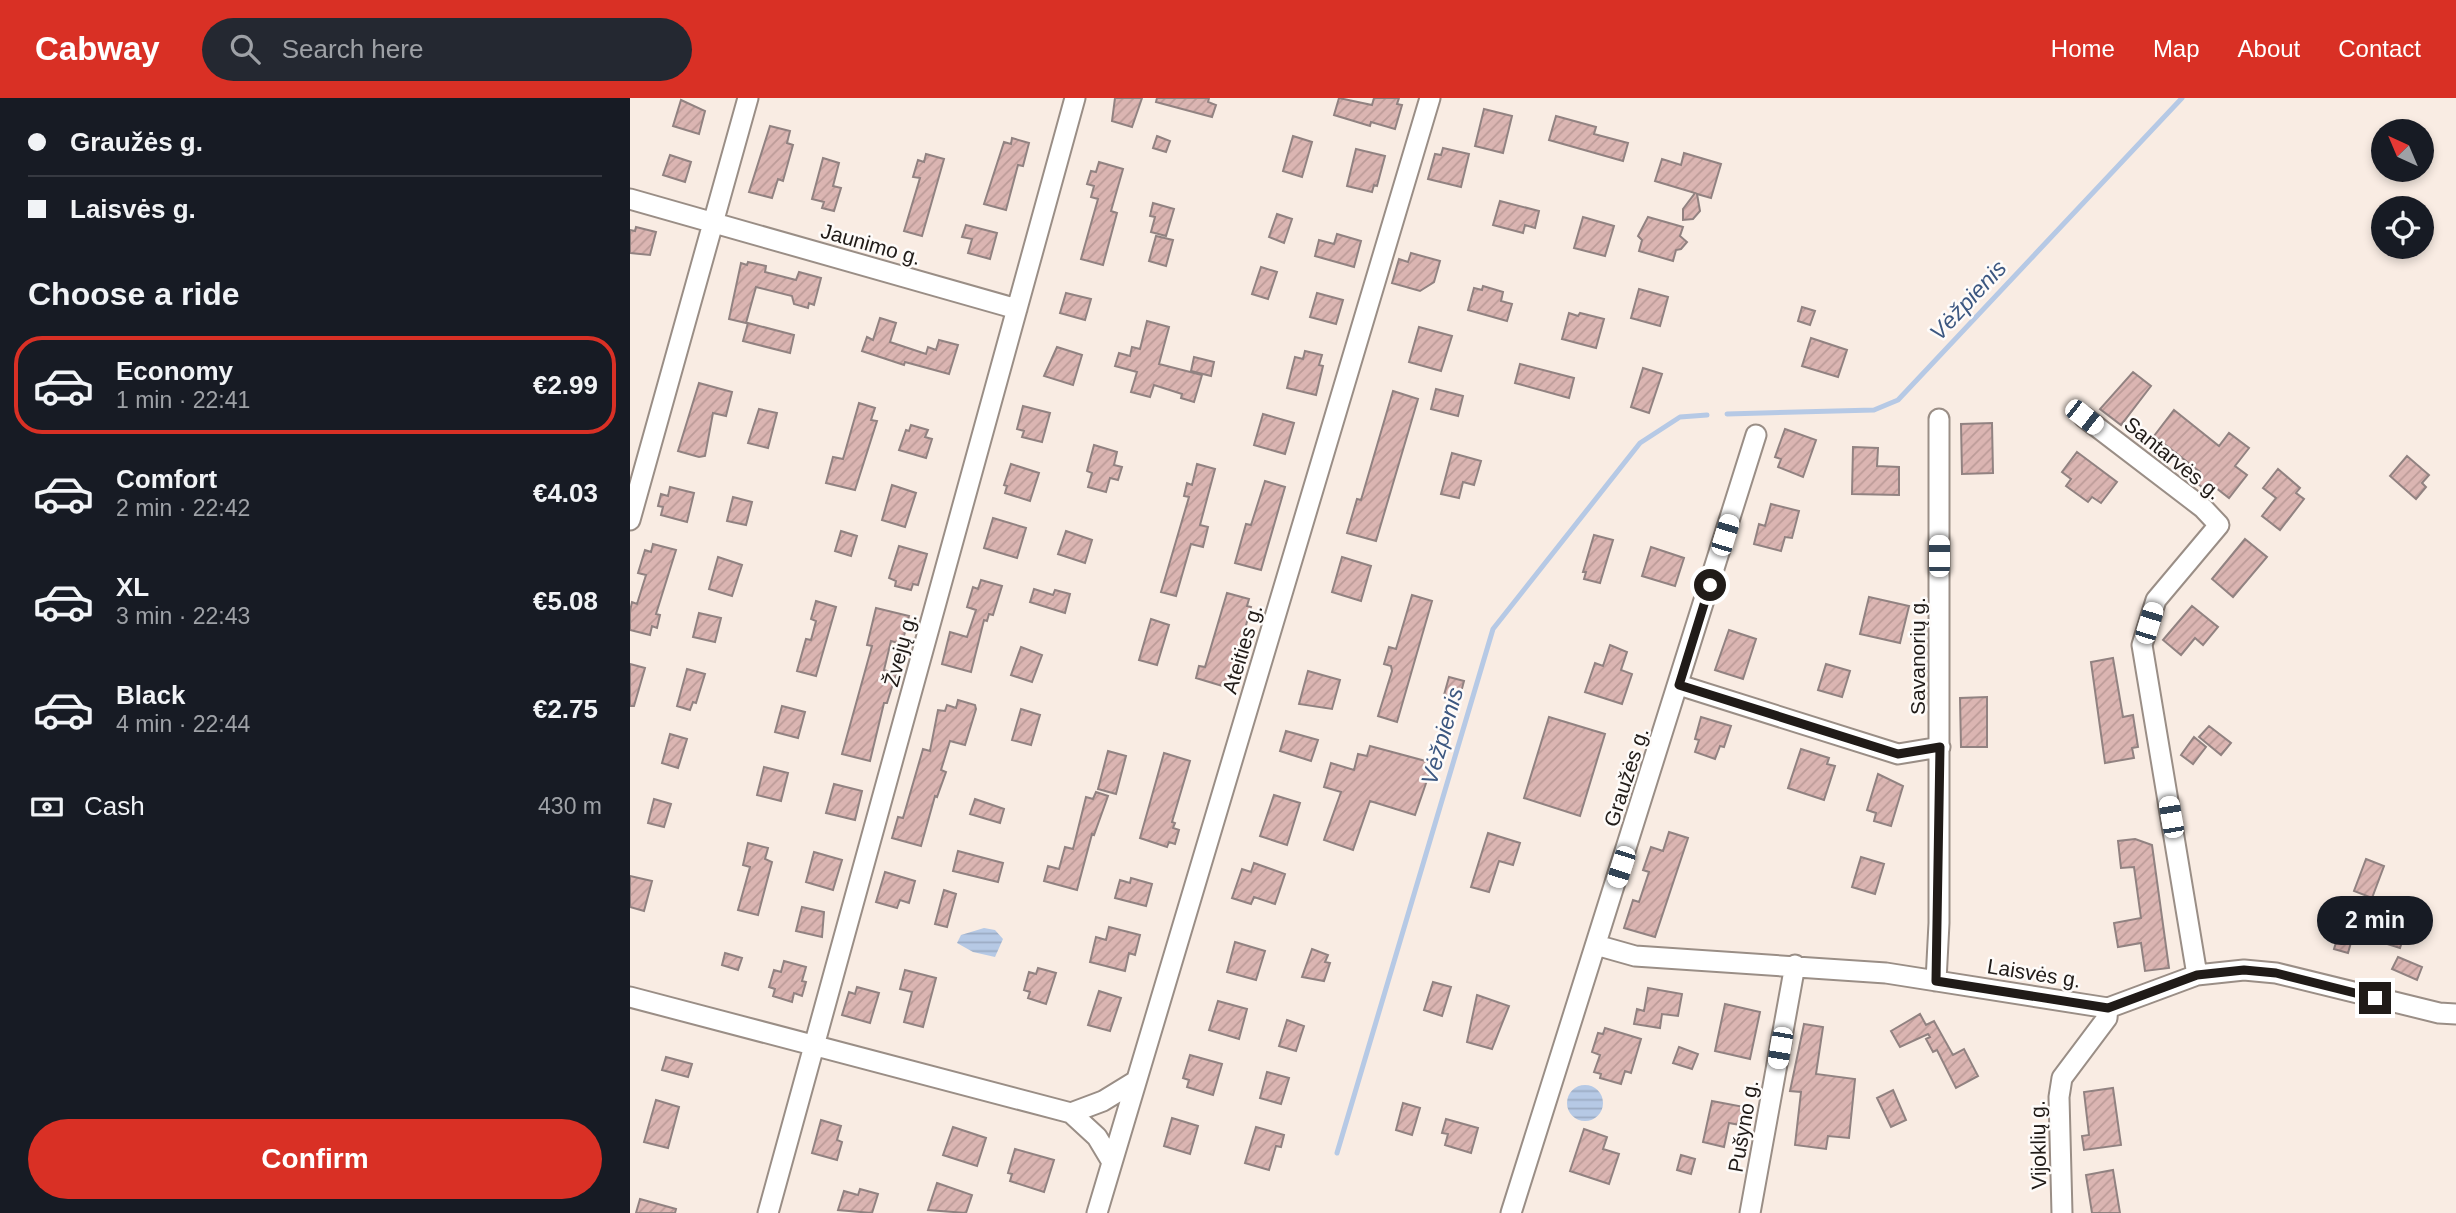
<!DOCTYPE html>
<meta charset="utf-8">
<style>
:root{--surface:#171b24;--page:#242831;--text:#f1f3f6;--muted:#9ea1a6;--line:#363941;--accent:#d93025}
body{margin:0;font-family:Helvetica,sans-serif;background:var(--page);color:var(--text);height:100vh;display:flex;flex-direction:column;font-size:26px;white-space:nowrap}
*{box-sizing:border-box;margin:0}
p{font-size:23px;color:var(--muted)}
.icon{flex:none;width:38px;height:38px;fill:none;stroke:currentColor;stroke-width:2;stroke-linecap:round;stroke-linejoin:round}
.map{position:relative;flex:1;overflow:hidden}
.panel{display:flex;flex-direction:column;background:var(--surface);width:630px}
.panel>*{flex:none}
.hud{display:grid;align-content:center;height:154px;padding:0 28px;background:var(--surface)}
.needle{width:46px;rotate:316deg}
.fabs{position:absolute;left:1741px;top:21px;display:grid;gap:14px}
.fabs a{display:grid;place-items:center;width:63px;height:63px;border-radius:50%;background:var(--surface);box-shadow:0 4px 10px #0003;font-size:35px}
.end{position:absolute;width:32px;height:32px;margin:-16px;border:9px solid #201b18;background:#fff;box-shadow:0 0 0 4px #fff}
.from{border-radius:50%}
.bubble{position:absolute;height:49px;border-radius:24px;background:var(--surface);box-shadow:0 4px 10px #0003;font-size:23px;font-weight:800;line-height:49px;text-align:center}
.car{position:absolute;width:21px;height:42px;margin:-21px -10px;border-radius:9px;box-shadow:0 0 5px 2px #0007;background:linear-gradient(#fff 24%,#345 0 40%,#fff 0 76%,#345 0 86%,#fff 0)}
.hud b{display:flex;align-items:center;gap:24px;height:66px;font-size:26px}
.hud b+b{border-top:2px solid var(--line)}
.hud i{width:18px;height:18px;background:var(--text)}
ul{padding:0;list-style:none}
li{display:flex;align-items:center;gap:21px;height:98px;margin:0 14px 10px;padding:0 14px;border:4px solid transparent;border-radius:28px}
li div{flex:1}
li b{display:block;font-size:26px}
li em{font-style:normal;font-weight:800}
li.active{border-color:var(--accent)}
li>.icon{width:63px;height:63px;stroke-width:1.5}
h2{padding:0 28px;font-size:32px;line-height:84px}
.pay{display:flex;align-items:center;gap:18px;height:77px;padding:0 28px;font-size:26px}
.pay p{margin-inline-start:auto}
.cta{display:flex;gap:14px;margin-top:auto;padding:14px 28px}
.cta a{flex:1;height:80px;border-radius:42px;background:var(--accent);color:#fff;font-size:28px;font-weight:800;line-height:80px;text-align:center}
header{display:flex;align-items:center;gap:42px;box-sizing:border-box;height:98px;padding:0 35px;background:var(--accent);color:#fff}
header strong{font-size:33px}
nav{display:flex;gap:38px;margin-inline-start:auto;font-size:24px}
.search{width:490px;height:63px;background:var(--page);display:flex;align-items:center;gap:18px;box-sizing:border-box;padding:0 24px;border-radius:38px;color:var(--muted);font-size:26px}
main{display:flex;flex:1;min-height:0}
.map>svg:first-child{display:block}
.water{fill:url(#water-rules)}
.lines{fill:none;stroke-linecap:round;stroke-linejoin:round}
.stream{stroke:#b6c9e5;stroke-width:5}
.building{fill:url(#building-hatch);stroke:#918281;stroke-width:2}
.street-casing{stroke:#9a8e86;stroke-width:23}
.street{stroke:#fff;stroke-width:19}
.route{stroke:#201b18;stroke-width:9}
.labels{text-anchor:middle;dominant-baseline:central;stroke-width:5;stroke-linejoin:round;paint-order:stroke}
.street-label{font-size:21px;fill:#201b18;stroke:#fefbf9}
.water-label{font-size:23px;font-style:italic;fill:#3c5780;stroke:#fefbf9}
</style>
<header>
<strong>Cabway</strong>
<div class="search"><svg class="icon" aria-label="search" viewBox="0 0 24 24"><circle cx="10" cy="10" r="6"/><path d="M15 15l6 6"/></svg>Search here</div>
<nav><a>Home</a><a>Map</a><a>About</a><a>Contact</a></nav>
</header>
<main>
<section class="panel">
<div class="hud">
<b><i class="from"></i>Graužės g.</b>
<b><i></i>Laisvės g.</b>
</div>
<h2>Choose a ride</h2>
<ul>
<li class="active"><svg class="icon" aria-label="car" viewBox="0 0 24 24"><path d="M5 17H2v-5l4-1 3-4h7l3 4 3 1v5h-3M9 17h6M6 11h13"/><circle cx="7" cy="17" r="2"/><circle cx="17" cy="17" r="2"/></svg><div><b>Economy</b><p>1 min · 22:41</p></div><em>€2.99</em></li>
<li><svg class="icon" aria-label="car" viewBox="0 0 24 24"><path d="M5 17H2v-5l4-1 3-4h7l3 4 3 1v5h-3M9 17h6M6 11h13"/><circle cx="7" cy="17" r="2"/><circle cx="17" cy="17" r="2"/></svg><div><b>Comfort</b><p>2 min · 22:42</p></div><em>€4.03</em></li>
<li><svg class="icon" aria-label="car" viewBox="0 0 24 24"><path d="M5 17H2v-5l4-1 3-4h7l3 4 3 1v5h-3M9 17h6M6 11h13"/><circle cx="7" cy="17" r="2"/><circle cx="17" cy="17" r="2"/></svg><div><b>XL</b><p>3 min · 22:43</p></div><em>€5.08</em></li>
<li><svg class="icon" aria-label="car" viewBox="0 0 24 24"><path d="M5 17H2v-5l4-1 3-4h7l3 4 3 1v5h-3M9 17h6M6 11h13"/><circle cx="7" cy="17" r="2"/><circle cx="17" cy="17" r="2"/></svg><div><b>Black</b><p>4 min · 22:44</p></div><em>€2.75</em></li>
</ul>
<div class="pay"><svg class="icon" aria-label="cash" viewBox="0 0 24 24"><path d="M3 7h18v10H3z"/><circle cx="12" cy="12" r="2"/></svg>Cash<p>430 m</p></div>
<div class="cta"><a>Confirm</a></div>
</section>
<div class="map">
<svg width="1826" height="1115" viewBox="0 0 1826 1115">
<defs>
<pattern id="water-rules" width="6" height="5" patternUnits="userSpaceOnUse" patternTransform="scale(1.75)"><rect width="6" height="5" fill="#b6c9e5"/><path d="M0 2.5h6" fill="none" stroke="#9cacc4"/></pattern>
<pattern id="building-hatch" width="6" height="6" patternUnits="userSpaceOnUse" patternTransform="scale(1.75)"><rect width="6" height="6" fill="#dbb5b2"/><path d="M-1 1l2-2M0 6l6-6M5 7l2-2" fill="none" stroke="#bc9b98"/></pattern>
</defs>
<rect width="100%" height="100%" fill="#f9ece3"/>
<!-- water -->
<path class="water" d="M354,830L365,832L373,841L365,859L343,854L327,845L331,837Z
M937 1005a18 18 0 1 1 36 0a18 18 0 1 1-36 0Z"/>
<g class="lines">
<!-- stream -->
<path class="stream" d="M1097,316L1244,312L1268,302L1552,0
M707,1055L863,531L1010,345L1050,319L1077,317"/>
</g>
<!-- building -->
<path class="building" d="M485,0H512L502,29L482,23Z
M527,0H579L578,4L586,7L582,19L526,4Z
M709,0L742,7L744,0H769L767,6L772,7L765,31L741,24L740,28L704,17Z
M51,2L75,13L69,36L43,28Z
M854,11L882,18L873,55L845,48Z
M926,18L966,29L964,36L998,45L993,63L919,42Z
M140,28L160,33L157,45L163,47L153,83L148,81L142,100L119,94Z
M527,38L540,43L536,54L523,50Z
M663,38L682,44L672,79L653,73Z
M382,40L399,45L393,68L388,67L376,112L354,106L374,44L381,46Z
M813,50L839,56L831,89L798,81L805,56L811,57Z
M726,51L755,58L747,88L744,87L742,94L717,88Z
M1054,55L1091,66L1081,100L1067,96L1070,113L1063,121L1053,122V111L1065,95L1025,83L1032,61L1051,67Z
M296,56L314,61L292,138L274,133L290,80L283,79L288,62L294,64Z
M40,57L61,64L55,84L33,77Z
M193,60L209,65L203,88L211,90L204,113L192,110L194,104L182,101Z
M469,64L493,71L481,113L487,115L473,167L451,161L468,101L461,99L464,88L457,86L461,73L466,74Z
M870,103L909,113L905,130L895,127L893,135L863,127Z
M523,105L544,111L536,138L521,134L525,119L520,118Z
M647,116L662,121L654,145L639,139Z
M953,119L984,128L975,158L944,150Z
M1018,119L1053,129L1050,138L1057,144L1051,151L1046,152L1043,163L1009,153L1012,142L1008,138Z
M336,127L367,135L360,161L338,155L342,141L332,139Z
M6,129L26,134L20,157L0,155V132L5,133Z
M707,136L731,143L724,169L685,158L689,142L704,146Z
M526,138L543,142L536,168L519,163Z
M781,155L810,163L804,184L790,193L762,185L769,161L778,164Z
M118,164L136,168L135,174L166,182L169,174L191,180L184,207L179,205L178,210L164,206L162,198L126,189L116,225L99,221L111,165L117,167Z
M631,169L647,174L638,201L622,196Z
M853,188L873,194L871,203L882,206L877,223L838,212L844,190L852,192Z
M1009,191L1038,199L1030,228L1001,220Z
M436,195L461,201L455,222L430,215Z
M687,195L713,202L706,226L680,219Z
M1172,209L1185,213L1180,227L1168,223Z
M939,215L948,218L950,215L974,221L966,250L932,241Z
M250,220L266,225L260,244L296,256L298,249L306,252L309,242L328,247L319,276L275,264L274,267L232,253L237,239L243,242Z
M517,223L539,229L529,266L572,277L564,304L551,300L552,296L524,287L520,299L501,294L507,274L485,268L489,255L500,258L502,249L510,251Z
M118,225L164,237L160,255L113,243Z
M789,229L822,238L811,273L779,264Z
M1181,240L1217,252L1208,279L1172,268Z
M427,249L452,257L443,287L414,278Z
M675,253L692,257L689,267L693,268L686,297L657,290L665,259L673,261Z
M564,259L584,264L581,278L561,273Z
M890,266L944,280L939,300L885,285Z
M1013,270L1032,276L1019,315L1001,309Z
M1503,274L1521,288L1491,327L1470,311Z
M69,285L102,294L96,318L83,315L75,358L69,359L48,353Z
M806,291L833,298L828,318L801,311Z
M763,293L788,301L746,443L717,435L727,401L731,402Z
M229,305L245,310L241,322L247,323L225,392L196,385L203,359L213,361Z
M393,308L420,315L412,344L392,339L394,333L387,331Z
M129,311L147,315L138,350L118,345Z
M1544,312L1589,348L1599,335L1619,350L1605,368L1617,377L1599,400L1581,386L1577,393L1563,382L1570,374L1524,338Z
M633,316L664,325L655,356L624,347Z
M1362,325L1363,375L1332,376L1331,326Z
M281,327L298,332L295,339L302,341L296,360L269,352L276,332L279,333Z
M1155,331L1186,342L1173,379L1148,369L1151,361L1145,359Z
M464,347L487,354L484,367L492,369L488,382L480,380L476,394L458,389L462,375L457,373Z
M1223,349L1248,350L1247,368L1269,369V397L1222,396Z
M1447,354L1487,384L1471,405L1462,399L1458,404L1436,388L1441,381L1432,374Z
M822,355L851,363L844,387L833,384L829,400L811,396Z
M1777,358L1799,377L1792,385L1796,389L1786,401L1760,378Z
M381,366L409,375L400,403L375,395L377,388L374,387Z
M567,366L585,371L570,427L578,429L573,449L561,446L546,498L531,494L559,399L554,398L557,385L562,387Z
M1648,371L1670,390L1666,395L1674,401L1650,432L1632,418L1646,400L1633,390Z
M635,383L655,389L631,472L605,465L616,426L621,427Z
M262,387L286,395L275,429L252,422Z
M40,389L64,395L57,424L31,417L33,409L28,408L31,396L38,398Z
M103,399L122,404L116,427L97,423Z
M1141,406L1169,413L1162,440L1155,439L1151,453L1124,446L1129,426L1135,428Z
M363,420L396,430L387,460L354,450Z
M211,433L227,438L221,458L205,453Z
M436,433L462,442L455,465L428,456Z
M964,437L983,442L970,485L954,481L956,474H953Z
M1615,441L1637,459L1603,499L1582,481Z
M23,446L46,452L26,516L30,517L27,530L22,528L20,537L0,532V513L2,504L7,506L16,477L8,475L15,452L21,454Z
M269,448L297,456L288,487L283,486L281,492L265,488L266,483L259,480Z
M1021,449L1054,460L1045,488L1012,478Z
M88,459L112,467L102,498L79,491Z
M712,459L741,468L731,503L702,494Z
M351,482L372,488L363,517L359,516L357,523L354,522L341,574L312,566L320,534L337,539L346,512L337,509L343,489L348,491Z
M404,491L423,497L425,492L440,496L435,515L400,504Z
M597,495L619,501L617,508L621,509L599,590L566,580L569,568L575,569Z
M782,497L802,503L767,624L748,618L762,573L761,568L754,566L759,549L766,551Z
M1239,499L1279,508L1270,545L1230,536Z
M186,503L206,509L186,578L167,573L176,541L181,542L186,523L181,521Z
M1562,508L1588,529L1573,547L1565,540L1551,557L1533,542Z
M246,510L279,518L272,546L261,543L254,572L266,576L257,605H254L240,663L212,656L242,548L237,547Z
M69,515L91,520L85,544L63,539Z
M521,521L539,527L527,567L509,562Z
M1099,532L1126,541L1113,581L1085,572Z
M980,547L997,554L991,572L1002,576L992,606L955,594L965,565L973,568Z
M391,549L412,557L402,584L381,577Z
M1483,560L1493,619L1503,617L1508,649L1502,650L1504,660L1475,665L1461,564Z
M0,566L15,570L4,608H0Z
M1196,566L1220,573L1212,599L1188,592Z
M57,571L75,576L66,605L63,604L60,612L47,608Z
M678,573L710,582L702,611L669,606Z
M819,579L834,583L829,602L814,597Z
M1357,599V649H1331L1330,600Z
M328,602L345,607L346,611L335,647L320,643L311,672L316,674L307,699L305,698L291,748L262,740L268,719L273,720L293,651L300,653L308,612L315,613L317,607L326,610Z
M152,608L175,614L168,640L145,634Z
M391,611L410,617L401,647L382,642Z
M919,619L975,636L950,718L894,700Z
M1071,619L1101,628L1094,649L1090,648L1085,661L1065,654L1069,642L1065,641Z
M1579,628L1601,645L1591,657L1569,639Z
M656,633L688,642L681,663L650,653Z
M40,636L57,641L48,670L32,665Z
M1564,639L1576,649L1563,666L1551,657Z
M740,648L803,665L785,717L740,703L723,752L694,742L711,694L694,689L701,665L724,672L728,656L737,658Z
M1171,651L1199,660L1197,666L1205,668L1194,702L1158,690Z
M478,653L496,658L486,696L468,691Z
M534,655L560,663L542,724L545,725L543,730L549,732L545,746L539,744L537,749L510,740Z
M134,669L158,675L151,703L127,697Z
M1248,676L1273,688L1261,728L1244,723L1246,715L1237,712Z
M204,686L232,693L225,722L196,715Z
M466,694L478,698L464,737L462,736L447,792L414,783L418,768L429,771L435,749L443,751L456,699L463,701Z
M644,697L670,705L657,747L630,738Z
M24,701L41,706L34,729L18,725Z
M345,701L374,711L370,725L340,716Z
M1039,734L1058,740L1025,839L994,830L1003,802L1009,804L1019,774L1013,772L1021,749L1033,753Z
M858,735L890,745L883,767L869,763L859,794L841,789Z
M1505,741L1522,747L1539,870L1515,873L1511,845L1488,849L1484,825L1511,820L1504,769L1491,770L1488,743Z
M118,745L138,750L135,761L142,764L128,817L108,812L120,769L113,767Z
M328,753L373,765L368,784L323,773Z
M184,754L212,762L203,792L176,784Z
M1231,759L1254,766L1245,796L1222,789Z
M1736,761L1754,768L1742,800L1724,793Z
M624,765L655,776L645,806L624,799L621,806L602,800L612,771L621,774Z
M255,774L285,783L279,805L270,802L267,810L246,804Z
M0,778L22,783L14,813L0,809Z
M501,780L522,786L516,808L485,800L490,782L500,785Z
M314,792L326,796L317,829L305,826Z
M172,809L194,814L192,839L166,833Z
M1765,817L1779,822L1770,850L1748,843L1753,828L1761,831Z
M479,829L510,837L505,857L499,855L495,873L460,864L466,839L476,842Z
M1710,831L1724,834L1718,855L1704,851Z
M605,844L635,853L626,882L597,874Z
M682,851L698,857L695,864L700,865L694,883L672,879Z
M95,855L112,860L108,872L92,867Z
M1768,859L1792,869L1787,882L1762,871Z
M154,863L176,869L172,883L176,884L172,898L164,895L162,904L143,898L145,891L139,889L144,872L151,874Z
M408,870L426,875L416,906L398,900L400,894L394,892L399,874L406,876Z
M275,872L306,880L293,929L274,924L282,894L270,891Z
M803,884L821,889L812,918L794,912Z
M227,889L249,895L240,925L212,917L219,894L225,896Z
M1018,890L1052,896L1048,918L1032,916L1030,930L1004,926L1007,911L1014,913Z
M469,893L491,900L480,933L458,927Z
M847,897L879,908L862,951L837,944Z
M588,903L617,911L609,941L579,932Z
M1095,906L1130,914L1120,961L1085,953Z
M1290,916L1296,927L1304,923L1323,957L1334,951L1348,978L1326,990L1307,952L1303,954L1296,941L1300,939L1298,936L1270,949L1261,933Z
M657,922L674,928L666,953L649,948Z
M1174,926L1193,929L1186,976L1225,981L1219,1040L1198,1038L1196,1051L1165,1047L1171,994L1160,993Z
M975,930L1011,941L1001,975L995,973L991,986L970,980L971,976L964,974L970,957L962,954L968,935L973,936Z
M1049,949L1068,956L1062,971L1043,965Z
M560,957L592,966L583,997L557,989L559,982L553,980Z
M36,959L62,966L58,979L32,972Z
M637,974L659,980L651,1006L630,1000Z
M1483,990L1491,1047L1454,1052L1452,1038L1459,1037L1454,994Z
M1263,992L1276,1022L1261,1029L1247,1000Z
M26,1002L49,1009L38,1050L14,1044Z
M1082,1003L1114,1009L1110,1027L1099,1025L1094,1049L1073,1044Z
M773,1005L790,1010L782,1037L766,1032Z
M542,1020L568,1028L560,1056L534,1048Z
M816,1021L848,1030L841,1055L815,1047L818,1036L812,1035Z
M191,1022L211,1028L207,1042L212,1044L207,1062L182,1055Z
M323,1029L356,1040L347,1068L313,1057Z
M626,1029L654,1037L651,1049L646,1048L639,1072L615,1065Z
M954,1031L977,1039L973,1051L989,1056L979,1086L940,1073Z
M385,1051L424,1062L414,1094L380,1083L382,1076L378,1075Z
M1051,1057L1065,1061L1061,1076L1047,1072Z
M1483,1072L1490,1115H1462L1456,1077Z
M307,1085L342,1097L336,1115L298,1112Z
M230,1091L248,1096L242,1115L208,1112L214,1093L228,1097Z
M10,1101L46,1111L45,1115H6Z"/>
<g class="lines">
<!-- street casing -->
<g class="street-casing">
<path id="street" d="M0,101L387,211
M1454,319L1573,410L1589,427L1526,502L1512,547L1567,877
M0,422L118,0
M1049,587L1268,656L1310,649
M966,847L1005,858L1256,875L1478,910L1567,877L1614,872L1646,875L1809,915L1826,916
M1306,883L1309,825V321
M0,899L441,1015L467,1039L482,1064
M441,1015L473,1003L504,984
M138,1115L445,0
M467,1115L800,0
M881,1115L1126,337
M1120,1115L1165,867
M1432,1115L1429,999L1432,980L1477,920L1478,910"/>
</g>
<!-- street -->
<use href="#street" class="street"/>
</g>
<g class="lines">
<!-- route -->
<path class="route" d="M1080,487L1049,587L1268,656L1310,649L1306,883L1478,910L1567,877L1614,872L1646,875L1745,900"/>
</g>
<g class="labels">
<!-- street labels -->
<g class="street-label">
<text transform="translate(241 146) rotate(16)">Jaunimo g.</text>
<text transform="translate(1543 360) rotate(39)">Santarvės g.</text>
<text transform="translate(612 551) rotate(-73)">Ateities g.</text>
<text transform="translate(270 552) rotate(-75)">Žvejų g.</text>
<text transform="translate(1287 558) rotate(-90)">Savanorių g.</text>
<text transform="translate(996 679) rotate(-72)">Graužės g.</text>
<text transform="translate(1404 875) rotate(9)">Laisvės g.</text>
<text transform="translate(1113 1028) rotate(-80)">Pušyno g.</text>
<text transform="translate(1408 1047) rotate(-91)">Vijoklių g.</text>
</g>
<!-- water labels -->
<g class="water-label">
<text transform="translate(1338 202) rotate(-47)">Vėžpienis</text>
<text transform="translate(812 638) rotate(-74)">Vėžpienis</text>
</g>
</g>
</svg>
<div class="fabs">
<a><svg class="needle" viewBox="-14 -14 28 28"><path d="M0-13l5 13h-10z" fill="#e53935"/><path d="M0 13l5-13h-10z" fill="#9ea1a6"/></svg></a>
<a><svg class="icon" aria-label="locate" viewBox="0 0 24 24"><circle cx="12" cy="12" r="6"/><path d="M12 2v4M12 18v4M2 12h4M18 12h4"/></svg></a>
</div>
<i class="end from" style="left:1080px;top:487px"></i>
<i class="end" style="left:1745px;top:900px"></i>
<div class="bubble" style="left:1687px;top:798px;width:116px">2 min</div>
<i class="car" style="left:1454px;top:319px;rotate:128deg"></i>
<i class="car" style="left:1095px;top:437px;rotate:17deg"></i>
<i class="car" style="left:1309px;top:458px;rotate:0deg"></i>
<i class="car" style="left:1519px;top:525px;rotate:17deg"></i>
<i class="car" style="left:1541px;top:719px;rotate:350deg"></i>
<i class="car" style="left:991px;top:769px;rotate:198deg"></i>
<i class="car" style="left:1150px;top:950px;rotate:190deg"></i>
</div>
</main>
